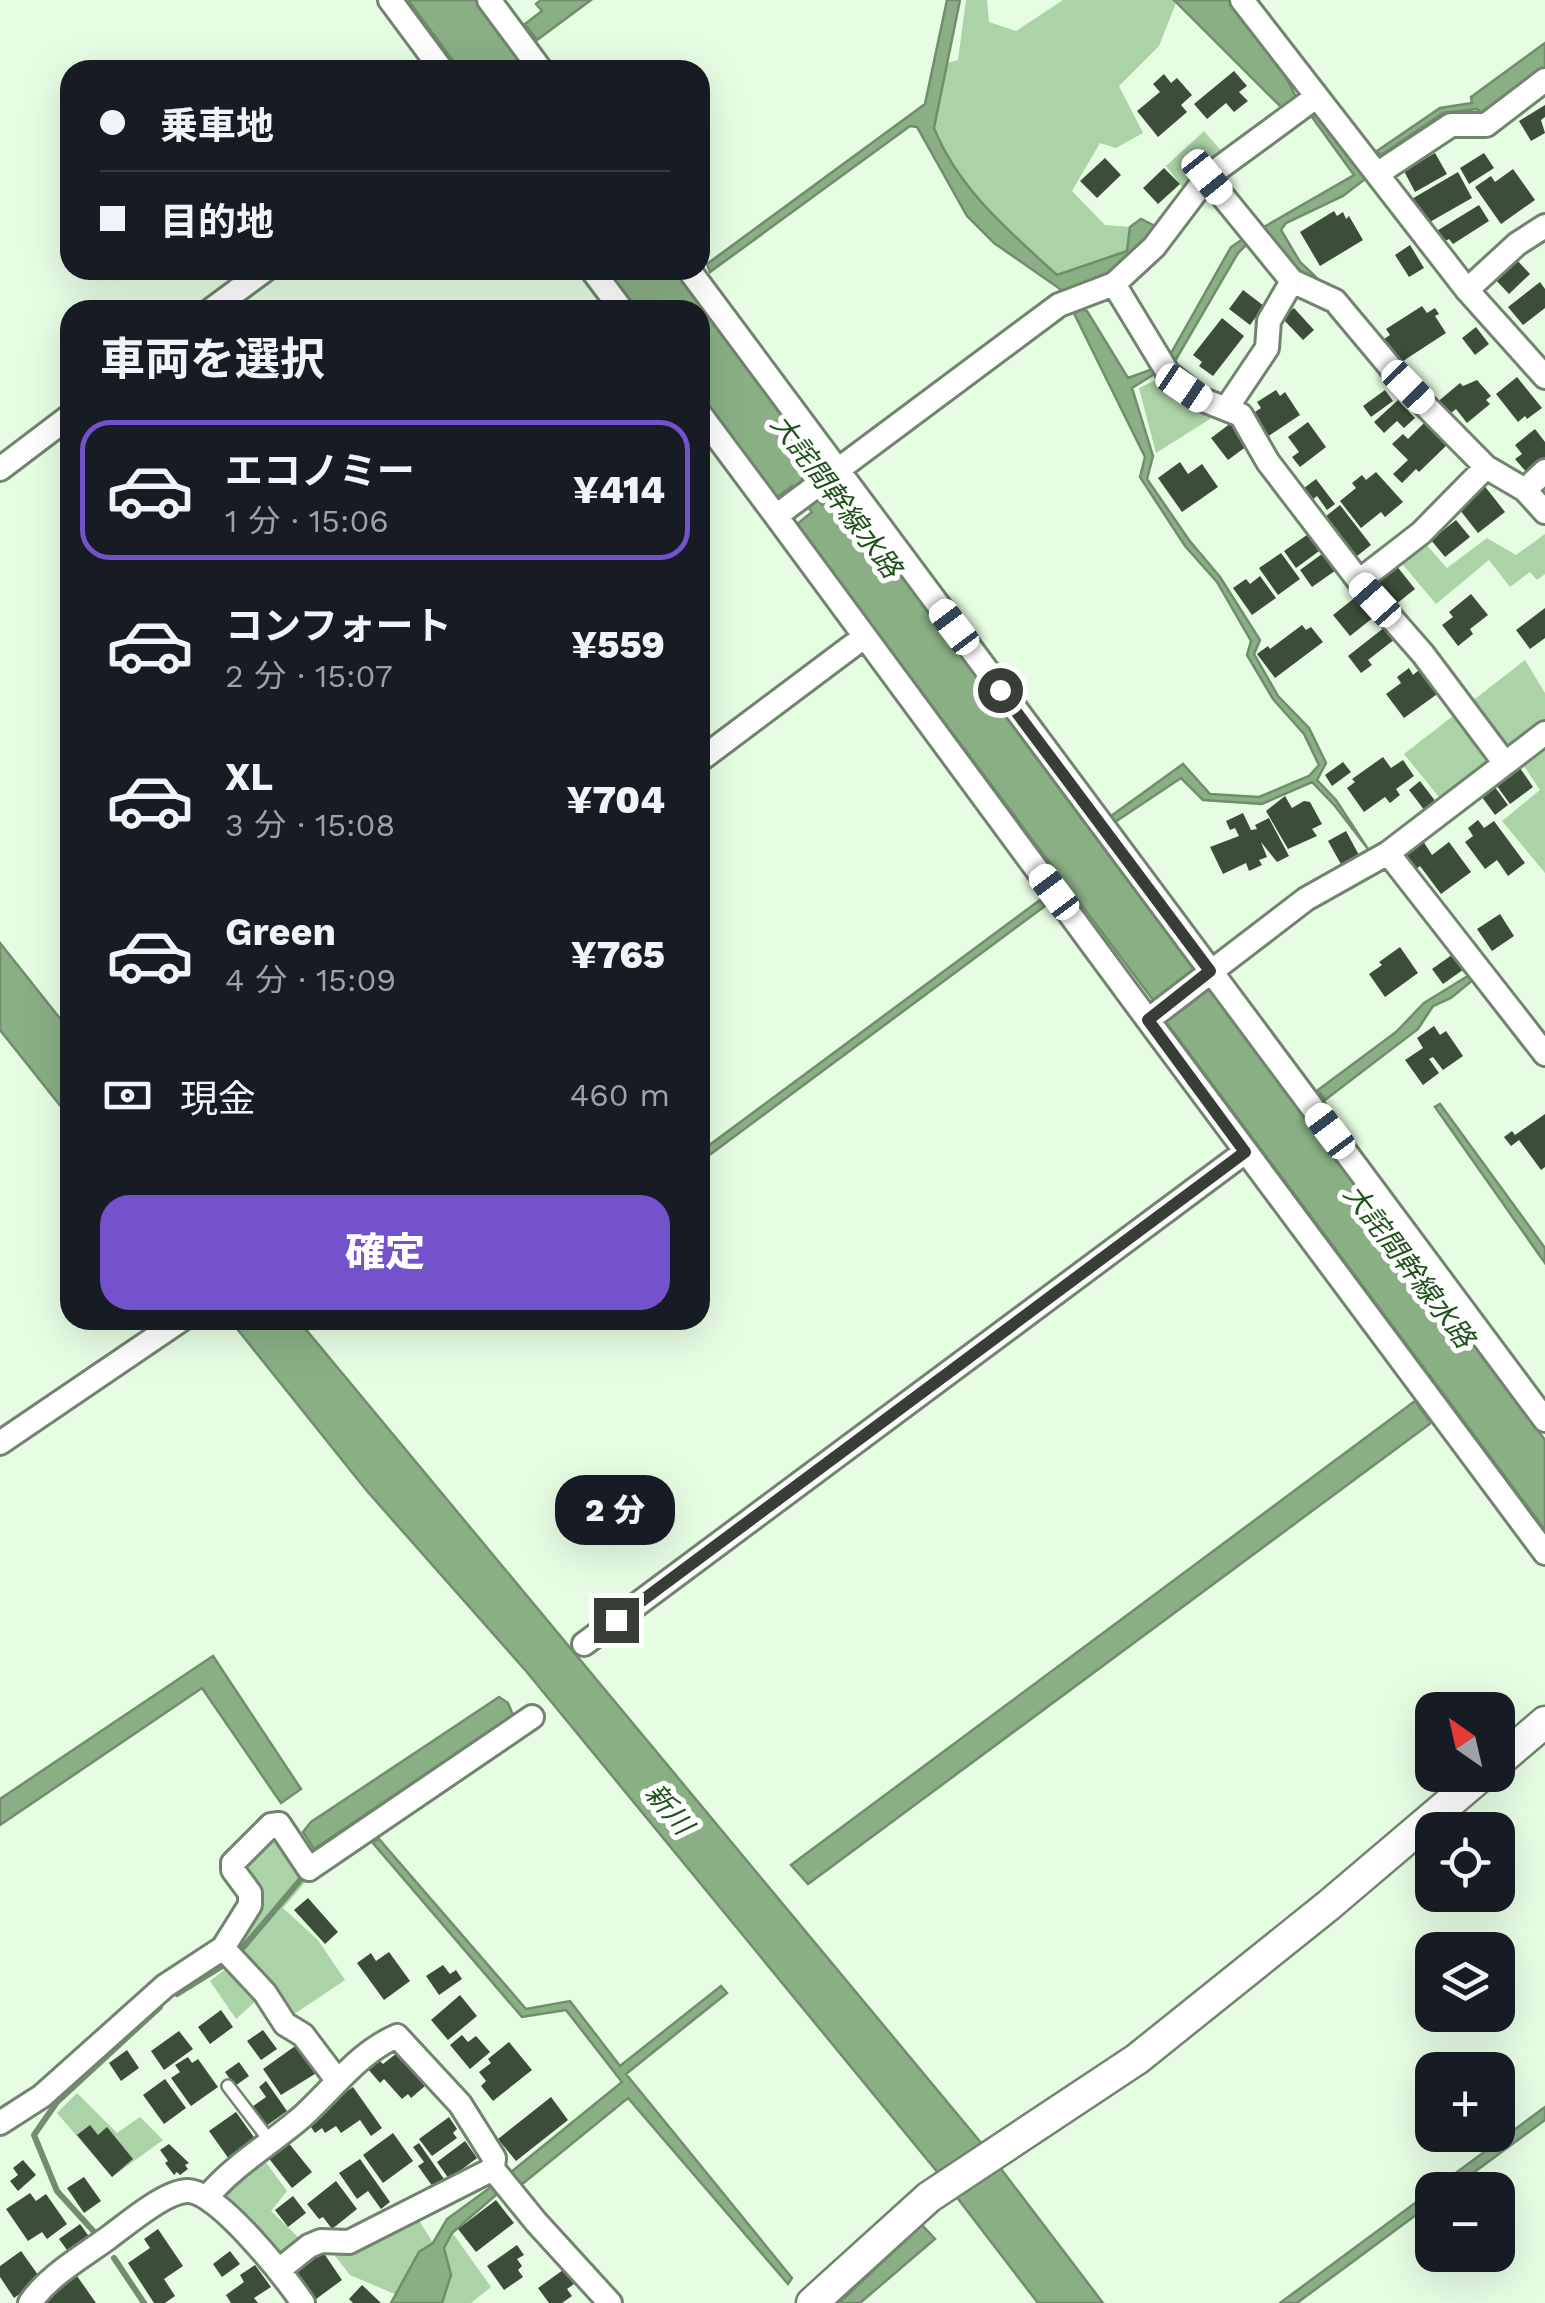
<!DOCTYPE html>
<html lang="ja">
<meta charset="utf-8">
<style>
:root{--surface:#171b24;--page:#20242c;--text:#f1f3f6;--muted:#9ea1a6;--line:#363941;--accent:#7452cc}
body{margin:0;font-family:"Work Sans","Noto Sans JP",sans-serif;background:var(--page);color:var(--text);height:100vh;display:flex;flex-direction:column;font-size:38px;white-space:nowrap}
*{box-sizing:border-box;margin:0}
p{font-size:32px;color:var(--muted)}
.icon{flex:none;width:55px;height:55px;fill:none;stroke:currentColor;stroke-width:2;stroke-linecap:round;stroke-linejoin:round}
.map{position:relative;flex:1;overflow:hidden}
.details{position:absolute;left:60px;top:300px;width:650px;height:1030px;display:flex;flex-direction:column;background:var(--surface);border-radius:30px;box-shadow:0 10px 40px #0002}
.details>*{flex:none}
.banner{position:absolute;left:60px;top:60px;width:650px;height:220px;border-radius:30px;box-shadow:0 10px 40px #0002;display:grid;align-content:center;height:220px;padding:0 40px;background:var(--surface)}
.needle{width:65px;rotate:326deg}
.fabs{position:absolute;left:1415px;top:1692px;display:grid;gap:20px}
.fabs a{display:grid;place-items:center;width:100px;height:100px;border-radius:20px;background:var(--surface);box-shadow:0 10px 40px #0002;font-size:50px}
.end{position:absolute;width:45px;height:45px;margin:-22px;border:12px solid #363e35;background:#fff;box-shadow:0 0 0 5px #fff}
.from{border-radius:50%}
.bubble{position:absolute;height:70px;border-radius:30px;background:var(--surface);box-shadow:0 10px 40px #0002;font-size:32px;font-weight:800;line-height:70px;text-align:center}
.car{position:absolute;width:30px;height:60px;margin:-30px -15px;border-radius:12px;box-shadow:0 0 8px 2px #0007;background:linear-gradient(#fff 24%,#345 0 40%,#fff 0 76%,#345 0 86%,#fff 0)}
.banner b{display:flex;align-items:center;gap:35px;height:95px;font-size:38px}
.banner b+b{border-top:2px solid var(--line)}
.banner i{width:25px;height:25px;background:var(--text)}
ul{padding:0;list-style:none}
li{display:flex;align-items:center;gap:30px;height:140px;margin:0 20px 15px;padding:0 20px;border:5px solid transparent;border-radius:30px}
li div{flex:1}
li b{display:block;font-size:38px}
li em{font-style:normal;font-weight:800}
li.selected{border-color:var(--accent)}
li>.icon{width:90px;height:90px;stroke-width:1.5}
h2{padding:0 40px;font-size:45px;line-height:120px}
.pay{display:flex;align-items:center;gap:25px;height:110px;padding:0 40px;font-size:38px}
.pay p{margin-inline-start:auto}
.cta{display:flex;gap:20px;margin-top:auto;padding:20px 40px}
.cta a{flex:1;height:115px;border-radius:30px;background:var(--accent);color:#fff;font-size:40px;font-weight:800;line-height:115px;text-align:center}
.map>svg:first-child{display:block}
.green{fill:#acd2a7}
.water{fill:#8aaf85;stroke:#718d6d;stroke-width:2.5}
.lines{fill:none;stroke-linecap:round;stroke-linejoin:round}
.stream{stroke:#718d6d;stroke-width:6}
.building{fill:#3c4e3a}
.service-casing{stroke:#71846e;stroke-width:16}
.minor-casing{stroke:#71846e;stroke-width:28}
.tertiary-casing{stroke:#71846e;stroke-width:35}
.service{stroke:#fff;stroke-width:11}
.minor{stroke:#fff;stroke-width:22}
.tertiary{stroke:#fff;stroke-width:30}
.route{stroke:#363e35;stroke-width:12}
.labels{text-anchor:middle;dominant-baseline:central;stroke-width:10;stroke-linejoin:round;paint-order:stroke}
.water-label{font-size:28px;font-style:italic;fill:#1e521a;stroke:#fff}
</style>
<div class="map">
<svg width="1545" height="2303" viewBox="0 0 1545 2303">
<rect width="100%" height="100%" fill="#e6fce3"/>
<!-- green -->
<path class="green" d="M966,0H987L989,22L1016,31L1063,0H1174L1176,3L1159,46L1119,86L1143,133L1116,148L1100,143L1072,191L1105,225L1130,227L1128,251L1057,275C1026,247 933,168 935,125C935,104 943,82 947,63L958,60Z
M1204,131L1223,153L1187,193L1166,166Z
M1164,376L1184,400L1218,414L1156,453L1139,388Z
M1545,534V574L1537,580L1530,572L1510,587L1489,560L1436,604L1399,560L1422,540L1447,568L1487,538L1516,555Z
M1525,660L1545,693V723L1443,802L1404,754Z
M1545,740V873L1502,821L1540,790L1520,760Z
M275,1832L308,1879L283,1908L318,1940L345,1980L287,2019L268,1990L236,2019L210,1981L240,1958L233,1942L262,1894L240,1865Z
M77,2093L117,2133L140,2117L163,2140L112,2177L57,2113Z
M262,2157L287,2191L271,2211L301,2240L278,2256L218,2195Z
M415,2214L433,2243L418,2252L397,2295L350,2275L332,2252Z
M452,2232L491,2287L471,2303H443L451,2275L444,2248Z"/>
<!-- water -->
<path class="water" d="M408,0H475L527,70H460Z
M541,0H591L537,40L525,24L542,11L536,4Z
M947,0H960L934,128C959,190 1009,231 1057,275L1127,251L1130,227L1141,219L1153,225L1154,235L1078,308L1087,311L1128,378L1150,370L1170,355L1231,247L1246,237L1249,242L1238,253L1175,361L1132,388L1153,456L1147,479L1189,540L1220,577L1260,640L1254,654L1278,696L1309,728L1326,763L1317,780L1336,800L1368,849L1335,806L1312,782L1262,804L1203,800L1181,778L1115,822L1111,816L1183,764L1210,794L1259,797L1309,776L1319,765L1304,734L1273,699L1247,655L1251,641L1217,582L1185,546L1140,477L1145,457L1063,291L994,243L967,216L917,127L910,126L710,272L707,264L925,104Z
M1174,0H1229L1287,79L1298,101L1284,110Z
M1545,43V68L1483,114L1477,109L1443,113L1381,155L1377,151L1440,108L1472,103L1471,97Z
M1321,115L1369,176L1343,196L1286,223L1281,230L1300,262L1322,283C1293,270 1280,255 1264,227L1354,175L1312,117Z
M607,270H676L821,465L802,479L822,505L840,492L1194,969L1178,981L1193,1001L1210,988L1545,1440V1530L1166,1022L1183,1008L1168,989L1153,1000L796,525L812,512L792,486L776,498L700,395V310H637Z
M1040,900L1045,906L700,1162V1152Z
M0,943L70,1031V1118L0,1030Z
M1468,976L1474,979L1451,998L1433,1006L1418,1029L1325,1100L1318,1090L1396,1032L1424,1003Z
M1440,1104L1545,1248V1263L1435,1107Z
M230,1320H298L982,2144L1103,2303H1038L939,2174L526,1671L367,1491Z
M1415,1401L1431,1423L808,1884L791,1865Z
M213,1656L301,1789L281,1803L202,1688L0,1825V1799Z
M499,1697L508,1703L513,1715L314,1849L303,1832L311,1822Z
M379,1839L526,2009L570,2001L620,2066L721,1986L727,1993L626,2074L792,2278L788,2284L628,2098L521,2185L510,2173L622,2082L566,2010L522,2017L372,1842Z
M1545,2107V2120L1450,2190H1432V2203L1297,2303H1280Z
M491,2187L497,2194L452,2233L444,2248L451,2275L442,2303H391L419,2252L433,2243L447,2219Z
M922,2225L935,2239L860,2303H839Z"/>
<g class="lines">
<!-- stream -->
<path class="stream" d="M240,1951L302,1878
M177,1994L224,1965
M96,2234L57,2191L34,2135L57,2102L160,2007
M114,2258L144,2303"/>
</g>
<!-- building -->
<path class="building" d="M1234,71L1247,86L1239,92L1248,101L1234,112L1226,103L1207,119L1194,104Z
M1164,74L1171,83L1177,78L1192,95L1181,105L1187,112L1158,137L1137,111L1160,92L1153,84Z
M1545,105V117L1541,120L1545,133L1531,141L1519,121Z
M1435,153L1447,174L1415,192L1404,171Z
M1484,153L1494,168L1469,184L1460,168Z
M1105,158L1121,175L1097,198L1080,181Z
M1164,168L1180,184L1158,204L1143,188Z
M1513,169L1535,200L1501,224L1475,187L1491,176L1495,182Z
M1458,172L1472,198L1428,223L1419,207L1415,210L1410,200Z
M1479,205L1489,221L1453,244L1449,239L1442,243L1435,232Z
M1334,211L1337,216L1343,212L1346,219L1349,216L1363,240L1320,266L1300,232Z
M1410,245L1424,268L1409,277L1395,255Z
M1514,257L1530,274L1509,294L1493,277Z
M1540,282L1545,289V308L1523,325L1508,307Z
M1243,290L1264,306L1250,325L1229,309Z
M1422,306L1427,313L1435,308L1439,314L1435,316L1446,333L1400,363L1384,339L1390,335L1386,329Z
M1294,308L1314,330L1303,340L1282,318Z
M1222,318L1244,336L1213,376L1199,366L1202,362L1193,355Z
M1476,327L1489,344L1475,355L1462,338Z
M1517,377L1542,408L1527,419L1525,416L1518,422L1496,394Z
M1477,380L1491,396L1486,400L1490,404L1467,423L1456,409L1446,417L1435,404L1460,383L1463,386Z
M1276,390L1280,396L1285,392L1300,415L1264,439L1249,416L1261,408L1257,402Z
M1385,390L1393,401L1371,417L1363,406Z
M1398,400L1415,418L1404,428L1397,421L1384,433L1374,422Z
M1235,420L1242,429L1238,433L1247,446L1228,460L1211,438Z
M1426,421L1448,444L1419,472L1416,469L1402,483L1393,474L1408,460L1392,444L1403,434L1408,439Z
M1308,422L1326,447L1300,467L1292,457L1299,452L1288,437Z
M1535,429L1545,442V459L1527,473L1515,459L1522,454L1515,445Z
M1180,462L1188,474L1202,464L1218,487L1182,512L1158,478Z
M1376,472L1403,502L1385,517L1381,512L1361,528L1340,501L1356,488L1352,483L1362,475L1366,480Z
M1316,479L1335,504L1327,510L1317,496L1308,503L1299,492Z
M1483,484L1505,512L1478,533L1456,505Z
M1340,505L1371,545L1352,560L1320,521Z
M1456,520L1470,537L1445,557L1431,540Z
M1314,530L1326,546L1296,568L1284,551Z
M1326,551L1339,568L1312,587L1300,570Z
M1281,553L1300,579L1278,595L1259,568Z
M1396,565L1415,589L1395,605L1376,581Z
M1260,576L1276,598L1252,615L1233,588L1246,579L1250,584Z
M1362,592L1379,613L1350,636L1333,615Z
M1471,594L1488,615L1470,629L1473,634L1458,646L1442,625L1453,617L1449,612Z
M1545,608V638L1530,649L1516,630Z
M1302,625L1306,630L1311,627L1323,642L1275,678L1257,654L1268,646L1270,649Z
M1385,627L1395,639L1368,660L1372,665L1361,673L1348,656Z
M1409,668L1413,675L1419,670L1425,679L1429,676L1440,692L1404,718L1386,694L1401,683L1397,677Z
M1383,757L1391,768L1403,760L1414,776L1396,789L1400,795L1390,803L1385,797L1364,812L1347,788L1355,782L1352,779Z
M1343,762L1351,772L1332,786L1325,775Z
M1518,765L1533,787L1510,804L1494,782Z
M1420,781L1436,802L1425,811L1409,790Z
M1492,783L1508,805L1495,815L1479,793Z
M1285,796L1292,808L1304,801L1310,802L1322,824L1312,829L1317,836L1288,849L1266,811Z
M1243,813L1251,830L1257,829L1255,825L1269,818L1289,856L1277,862L1261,842L1267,857L1259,860L1262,865L1249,871L1246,863L1223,874L1210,847L1239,836L1235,828L1230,830L1226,821Z
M1478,820L1484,828L1494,821L1525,863L1508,876L1497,860L1485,869L1465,842L1473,836L1468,828Z
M1346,831L1360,857L1342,866L1328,841Z
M1423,841L1432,855L1449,842L1471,872L1441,894L1420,866L1416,869L1405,854Z
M1500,914L1514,936L1492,951L1477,929Z
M1400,947L1418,973L1385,997L1369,974L1382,965L1379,962Z
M1456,952L1467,967L1443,984L1432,969Z
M1434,1026L1440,1035L1446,1031L1463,1056L1443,1070L1433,1057L1429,1059L1439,1073L1423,1085L1405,1060L1423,1048L1417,1038Z
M1545,1114V1167L1541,1170L1519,1140L1511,1146L1504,1137L1512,1131L1515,1135Z
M308,1898L338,1932L325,1944L294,1910Z
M389,1952L410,1981L384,2000L357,1963L371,1953L376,1961Z
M443,1965L450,1974L456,1970L462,1979L439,1995L426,1976Z
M460,1995L477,2016L448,2040L431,2020Z
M221,2010L233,2027L210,2044L198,2027Z
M263,2030L277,2049L261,2060L247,2041Z
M179,2031L193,2049L164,2070L151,2051Z
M462,2035L468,2042L476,2036L490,2052L470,2069L450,2045Z
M509,2042L532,2070L493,2101L481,2086L486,2081L479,2072L491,2063L488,2059Z
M298,2044L318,2072L281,2095L263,2069Z
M127,2050L139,2068L121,2081L109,2063Z
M397,2053L425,2086L411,2098L408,2094L402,2099L384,2079L380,2083L368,2069L379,2060L383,2064Z
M188,2057L192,2063L198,2059L218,2087L191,2106L171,2078L180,2072L175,2065Z
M239,2062L249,2076L235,2086L225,2072Z
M165,2079L186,2108L164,2124L143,2095Z
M266,2081L287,2111L262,2129L249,2109L266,2097L259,2087Z
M353,2087L382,2128L371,2136L360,2120L341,2133L336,2126L325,2133L322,2128L315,2133L309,2124L325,2113L323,2108Z
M551,2097L568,2120L516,2161L498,2139Z
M236,2112L256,2140L229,2159L209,2131Z
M449,2117L457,2129L453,2133L457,2138L432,2156L419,2139Z
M90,2125L98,2135L107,2127L133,2159L112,2177L77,2135Z
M393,2133L413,2161L383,2183L363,2155Z
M287,2141L312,2172L292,2188L267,2156Z
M465,2141L477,2158L449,2179L437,2162Z
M419,2143L444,2179L433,2187L418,2166L424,2162L413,2147Z
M169,2144L189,2163L185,2165L188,2169L180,2175L177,2172L174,2175L165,2163L168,2161L160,2150Z
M360,2159L390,2202L381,2209L368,2191L357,2199L339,2173Z
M23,2160L36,2175L18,2191L10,2181L18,2175L13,2168Z
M84,2177L101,2201L84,2213L67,2188Z
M336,2181L357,2209L332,2229L323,2217L319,2219L307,2204Z
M30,2193L36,2201L46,2194L67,2224L47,2239L42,2232L28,2241L6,2209Z
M293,2196L306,2213L288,2227L275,2210Z
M496,2200L514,2223L476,2252L458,2229Z
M80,2224L93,2242L72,2257L59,2239Z
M158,2229L183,2266L164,2279L175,2296L165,2303H154L128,2263L150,2248L144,2239Z
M517,2245L524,2255L517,2259L522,2266L518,2270L523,2277L504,2290L487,2266Z
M21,2251L41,2279L14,2298L0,2277V2266Z
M230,2251L240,2264L222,2277L213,2264Z
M323,2252L342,2280L312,2302L292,2274Z
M255,2265L271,2287L254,2298L258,2303H231L226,2295L244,2282L240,2275Z
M563,2270L574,2284L567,2289L572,2296L562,2303H549L538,2288Z
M77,2276L96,2303H39Z
M362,2285L381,2303H353L349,2299Z"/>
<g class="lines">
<!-- service casing -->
<g class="service-casing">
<path id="service" d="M228,2086L270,2141"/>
</g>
<!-- minor casing -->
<g class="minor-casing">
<path id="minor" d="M390,0L442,70
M489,0L541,70
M1242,0L1467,290L1545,377
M1377,174L1451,125H1486L1545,80
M1207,177L1292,281L1335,301L1407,387L1486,467L1525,490L1545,512
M592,270L622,310
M689,270L1545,1420
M1114,284L1168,373L1201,399L1241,415L1268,462L1359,581L1423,654L1504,762
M1467,290L1517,244L1545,226
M211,310L265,270
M1226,409L1267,348L1269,321L1292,281
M700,414L776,516
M0,469L70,416
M1525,490L1545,471
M1359,581L1421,533L1486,467
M1545,733L1388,853L1306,899L1148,1020L1545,1553
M700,760L864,637
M1388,853L1545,1054
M1148,1020L776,516L1059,305L1114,284L1154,247L1207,177L1316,97
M0,1443L181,1320
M584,1644L1245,1152
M223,1948L265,1993L285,2024L303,2035L337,2080
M0,2123L42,2096L165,1986L223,1948L250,1905V1893L233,1870V1863L271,1825L279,1824L309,1869L532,1717
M208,2196C235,2164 272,2143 303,2116C334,2088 358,2053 397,2036L460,2104L494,2158L493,2169L536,2222L610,2303
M279,2270L309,2246L321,2241L349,2242L493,2169
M30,2303C48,2276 82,2257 108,2238C126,2225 165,2191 188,2191C218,2191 285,2277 303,2303"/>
</g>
<!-- tertiary casing -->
<g class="tertiary-casing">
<path id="tertiary" d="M1498,1762L1545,1722
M812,2303L929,2197L1137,2059L1329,1905L1482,1775"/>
</g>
<!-- service -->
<use href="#service" class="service"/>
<!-- minor -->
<use href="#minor" class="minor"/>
<!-- tertiary -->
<use href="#tertiary" class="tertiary"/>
</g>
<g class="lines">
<!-- route -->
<path class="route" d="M616,1620L1245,1152L1148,1020L1210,971L1000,690"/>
</g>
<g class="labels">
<!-- water labels -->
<g class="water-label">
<text transform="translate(836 496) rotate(53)">大詫間幹線水路</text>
<text transform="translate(1409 1266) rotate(53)">大詫間幹線水路</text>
<text transform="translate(669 1809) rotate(50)">新川</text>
</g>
</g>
</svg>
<div class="fabs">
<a><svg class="needle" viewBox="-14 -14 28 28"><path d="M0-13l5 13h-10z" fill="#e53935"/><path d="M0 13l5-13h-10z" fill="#9ea1a6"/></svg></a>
<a><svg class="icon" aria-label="locate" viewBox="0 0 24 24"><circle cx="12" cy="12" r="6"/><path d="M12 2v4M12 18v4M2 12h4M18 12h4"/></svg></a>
<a><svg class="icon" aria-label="layers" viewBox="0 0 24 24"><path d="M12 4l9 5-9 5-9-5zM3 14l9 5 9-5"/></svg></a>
<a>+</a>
<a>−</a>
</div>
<i class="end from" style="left:1000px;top:690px"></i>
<i class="end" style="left:616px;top:1620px"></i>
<div class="bubble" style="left:555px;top:1475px;width:120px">2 分</div>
<i class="car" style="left:1207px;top:177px;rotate:141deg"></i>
<i class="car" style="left:1408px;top:387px;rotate:136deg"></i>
<i class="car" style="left:1184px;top:388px;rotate:124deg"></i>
<i class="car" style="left:1375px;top:600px;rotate:318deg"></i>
<i class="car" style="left:954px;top:627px;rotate:323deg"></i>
<i class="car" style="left:1054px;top:892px;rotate:323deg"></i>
<i class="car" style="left:1330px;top:1131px;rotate:323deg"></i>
<div class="banner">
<b><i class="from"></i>乗車地</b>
<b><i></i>目的地</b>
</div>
<section class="details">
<h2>車両を選択</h2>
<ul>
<li class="selected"><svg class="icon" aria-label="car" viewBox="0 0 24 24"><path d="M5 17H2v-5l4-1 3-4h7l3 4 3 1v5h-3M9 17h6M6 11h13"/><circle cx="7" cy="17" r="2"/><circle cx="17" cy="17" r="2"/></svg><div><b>エコノミー</b><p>1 分 · 15:06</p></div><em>¥414</em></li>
<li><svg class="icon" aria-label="car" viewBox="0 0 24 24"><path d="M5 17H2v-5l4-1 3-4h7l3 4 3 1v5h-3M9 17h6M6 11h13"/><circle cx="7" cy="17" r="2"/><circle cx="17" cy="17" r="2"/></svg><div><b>コンフォート</b><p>2 分 · 15:07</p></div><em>¥559</em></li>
<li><svg class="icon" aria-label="car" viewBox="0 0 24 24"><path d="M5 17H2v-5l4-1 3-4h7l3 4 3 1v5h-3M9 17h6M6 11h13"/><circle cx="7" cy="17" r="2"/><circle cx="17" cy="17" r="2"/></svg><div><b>XL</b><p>3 分 · 15:08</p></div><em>¥704</em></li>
<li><svg class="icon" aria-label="car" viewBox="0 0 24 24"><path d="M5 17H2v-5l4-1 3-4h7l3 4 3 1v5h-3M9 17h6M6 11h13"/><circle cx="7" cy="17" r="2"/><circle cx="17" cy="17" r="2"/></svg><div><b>Green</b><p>4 分 · 15:09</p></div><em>¥765</em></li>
</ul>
<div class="pay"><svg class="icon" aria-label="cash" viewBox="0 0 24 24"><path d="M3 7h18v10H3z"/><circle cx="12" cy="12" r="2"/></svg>現金<p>460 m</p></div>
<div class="cta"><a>確定</a></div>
</section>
</div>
